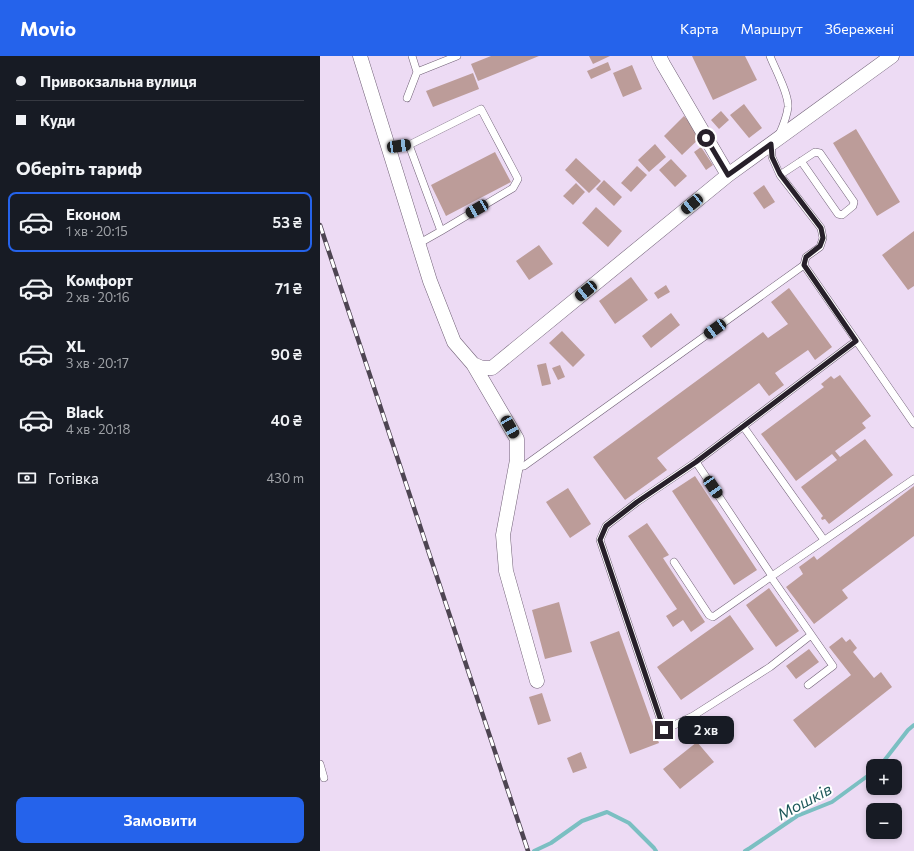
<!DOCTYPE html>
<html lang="uk">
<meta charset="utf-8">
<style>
:root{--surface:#171b24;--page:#242831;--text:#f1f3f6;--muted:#9ea1a6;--line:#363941;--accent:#2563eb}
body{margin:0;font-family:Commissioner,sans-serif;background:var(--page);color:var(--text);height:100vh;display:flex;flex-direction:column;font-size:15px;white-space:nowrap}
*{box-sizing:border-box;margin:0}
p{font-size:13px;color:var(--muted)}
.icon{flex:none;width:22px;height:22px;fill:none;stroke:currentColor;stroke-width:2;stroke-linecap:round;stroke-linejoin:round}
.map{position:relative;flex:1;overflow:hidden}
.drawer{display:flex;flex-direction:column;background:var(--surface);width:320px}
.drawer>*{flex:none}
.banner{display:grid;align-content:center;height:88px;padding:0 16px;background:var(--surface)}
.controls{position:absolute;left:546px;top:703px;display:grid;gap:8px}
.controls a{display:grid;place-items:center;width:36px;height:36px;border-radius:8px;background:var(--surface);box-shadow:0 2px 6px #0003;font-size:20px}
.end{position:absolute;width:18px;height:18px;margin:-9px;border:5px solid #27202a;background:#fff;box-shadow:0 0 0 2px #fff}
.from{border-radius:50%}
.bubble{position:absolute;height:28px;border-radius:8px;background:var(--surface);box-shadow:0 2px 6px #0003;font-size:13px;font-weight:600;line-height:28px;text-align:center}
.car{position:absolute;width:12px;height:24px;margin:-12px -6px;border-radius:5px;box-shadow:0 0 3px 1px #0007;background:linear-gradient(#222 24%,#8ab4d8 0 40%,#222 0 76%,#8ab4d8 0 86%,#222 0)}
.banner b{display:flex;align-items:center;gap:14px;height:38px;font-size:15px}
.banner b+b{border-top:1px solid var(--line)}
.banner i{width:10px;height:10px;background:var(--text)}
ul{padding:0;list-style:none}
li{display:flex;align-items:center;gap:12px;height:60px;margin:0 8px 6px;padding:0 8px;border:2px solid transparent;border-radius:8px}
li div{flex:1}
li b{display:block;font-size:15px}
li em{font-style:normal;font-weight:600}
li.selected{border-color:var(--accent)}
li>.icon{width:36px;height:36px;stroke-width:1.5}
h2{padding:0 16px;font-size:18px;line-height:48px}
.pay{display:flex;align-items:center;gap:10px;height:44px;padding:0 16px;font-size:15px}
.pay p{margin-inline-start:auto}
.action{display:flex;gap:8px;margin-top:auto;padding:8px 16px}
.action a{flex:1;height:46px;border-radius:8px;background:var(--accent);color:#fff;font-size:16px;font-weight:600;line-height:46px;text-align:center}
header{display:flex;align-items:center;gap:24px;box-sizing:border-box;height:56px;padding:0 20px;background:var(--accent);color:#fff}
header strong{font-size:19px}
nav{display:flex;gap:22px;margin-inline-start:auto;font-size:14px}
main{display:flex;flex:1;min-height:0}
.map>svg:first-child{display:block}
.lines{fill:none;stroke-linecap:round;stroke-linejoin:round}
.stream{stroke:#7bbfc2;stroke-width:4}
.building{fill:#bc9c99}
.lane-casing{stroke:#716177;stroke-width:8}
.street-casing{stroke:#716177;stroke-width:15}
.lane{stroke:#fff;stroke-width:7}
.street{stroke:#fff;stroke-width:14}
.rail-casing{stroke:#4e4552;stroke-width:4.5}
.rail{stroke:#fff;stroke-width:3;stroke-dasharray:9;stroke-linecap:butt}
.route{stroke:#27202a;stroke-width:5}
.labels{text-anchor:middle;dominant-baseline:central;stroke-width:4;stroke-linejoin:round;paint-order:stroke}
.water-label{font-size:16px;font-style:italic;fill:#1d575a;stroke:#fff}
</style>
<header>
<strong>Movio</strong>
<nav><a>Карта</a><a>Маршрут</a><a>Збережені</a></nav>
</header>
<main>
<section class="drawer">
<div class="banner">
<b><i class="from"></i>Привокзальна вулиця</b>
<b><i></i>Куди</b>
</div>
<h2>Оберіть тариф</h2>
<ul>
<li class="selected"><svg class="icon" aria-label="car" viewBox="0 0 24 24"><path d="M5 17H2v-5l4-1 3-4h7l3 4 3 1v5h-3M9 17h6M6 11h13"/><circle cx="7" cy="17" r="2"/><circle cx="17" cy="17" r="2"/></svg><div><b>Економ</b><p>1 хв · 20:15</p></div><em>53 ₴</em></li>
<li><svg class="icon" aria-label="car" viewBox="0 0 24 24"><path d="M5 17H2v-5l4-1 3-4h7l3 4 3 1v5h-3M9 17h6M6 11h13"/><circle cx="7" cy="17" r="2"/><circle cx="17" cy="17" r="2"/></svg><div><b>Комфорт</b><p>2 хв · 20:16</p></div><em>71 ₴</em></li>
<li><svg class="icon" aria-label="car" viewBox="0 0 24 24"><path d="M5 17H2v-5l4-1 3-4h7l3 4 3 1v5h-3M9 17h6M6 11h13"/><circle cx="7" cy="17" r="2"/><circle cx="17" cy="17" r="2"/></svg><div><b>XL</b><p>3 хв · 20:17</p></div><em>90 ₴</em></li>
<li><svg class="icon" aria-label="car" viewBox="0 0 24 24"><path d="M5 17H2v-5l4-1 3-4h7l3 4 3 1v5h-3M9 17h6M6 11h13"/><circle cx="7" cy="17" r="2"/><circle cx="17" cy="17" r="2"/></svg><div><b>Black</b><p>4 хв · 20:18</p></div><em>40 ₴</em></li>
</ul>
<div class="pay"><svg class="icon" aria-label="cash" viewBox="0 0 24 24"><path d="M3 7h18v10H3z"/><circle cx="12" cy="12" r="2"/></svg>Готівка<p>430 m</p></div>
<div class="action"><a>Замовити</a></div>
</section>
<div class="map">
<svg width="594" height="795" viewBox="0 0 594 795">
<rect width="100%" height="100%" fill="#eddbf4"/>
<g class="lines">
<!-- stream -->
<path class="stream" d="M560,710L588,674L594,669
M214,795L231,787L262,765L287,756L309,767L334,792L336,795
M425,795L430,792L477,760L512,746L553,716"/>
</g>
<!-- building -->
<path class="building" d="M171,0H219L158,25L151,8Z
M269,0H290L273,8Z
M372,0H425L437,24L393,44Z
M288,6L291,14L271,23L267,15Z
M312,9L322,33L303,41L293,17Z
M153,17L159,33L113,51L106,35Z
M424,48L442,72L429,82L410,59Z
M401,55L409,64L399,73L391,64Z
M364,60L382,80L362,99L344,80Z
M536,73L580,146L557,160L513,87Z
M335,88L346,101L329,116L318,104Z
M381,91L393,109L386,114L374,96Z
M175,96L191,126L126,160L111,129Z
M256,102L281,125L269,137L245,114Z
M351,103L367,120L355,131L339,114Z
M317,110L327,119L311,136L301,127Z
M284,124L302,141L294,150L276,133Z
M256,127L265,136L253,149L243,140Z
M444,129L455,146L444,153L433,137Z
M276,151L302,175L288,191L262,167Z
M594,175V230L588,234L562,199Z
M219,189L233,208L209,224L196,205Z
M311,221L328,244L295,268L279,245Z
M346,229L350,236L338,243L334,237Z
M469,232L512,291L495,304L488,294L455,317L464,329L449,340L439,327L337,402L347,414L305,444L273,401L443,276L448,282L468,268L451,246Z
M351,257L360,269L331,292L322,280Z
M242,275L265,299L253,311L229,287Z
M226,307L231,328L222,330L217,309Z
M240,309L245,321L238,324L232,312Z
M520,319L551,360L542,367L546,372L515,395L520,401L545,383L573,419L509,468L505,463L502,464L501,462L503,460L481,431L517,404L512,398L476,425L441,378L504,331L501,328L511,320L514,323Z
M375,420L437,514L414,529L352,435Z
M594,430V480L522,534L528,542L494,568L466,531L483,518L479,511L494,500L497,504Z
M248,432L271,468L250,482L226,446Z
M327,467L349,499L343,502L385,566L371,576L363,564L353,571L346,560L357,553L308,480Z
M449,532L479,575L456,591L426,549Z
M239,546L252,596L225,603L212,554Z
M410,559L434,593L361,644L337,611Z
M299,575L339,687L310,698L270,586Z
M522,581L526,586L530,583L537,592L533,596L554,622L561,616L572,631L495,692L473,664L531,619L509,591Z
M489,593L499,606L476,623L466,610Z
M222,637L231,665L218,669L209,641Z
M377,686L394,706L360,733L343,713Z
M261,696L267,712L253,717L247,702Z"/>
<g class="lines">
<!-- lane casing -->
<g class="lane-casing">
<path id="lane" d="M92,0L97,16L137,0
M450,0C455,13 469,38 468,51C467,61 463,70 459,79
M87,42L97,16
M451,88L452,101L460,119L501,172L503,182L500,191L486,201L484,209L594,368
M69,92L89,89L121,175L193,132L198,123L161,53L89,89
M460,119L495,96L500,97L534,146L533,150L522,159L518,158L481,105
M98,188L121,175
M536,285L376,406L452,520L594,423
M423,370L504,484
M376,406L317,446L286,470L280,484L344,674L373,660L450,611L491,579
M196,411L204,410L484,209
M354,506L389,559L393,561L452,520
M451,521L513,610L488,629
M0,708L4,722"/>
</g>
<!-- street casing -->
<g class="street-casing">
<path id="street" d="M40,0L110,225L134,286L153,308L197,383V404L183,479L186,515L217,625
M339,0L343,8L408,119
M153,308L162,312H172L408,119L572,0"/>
</g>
<!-- lane -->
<use href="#lane" class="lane"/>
<!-- street -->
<use href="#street" class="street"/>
<!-- rail casing -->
<g class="rail-casing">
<path id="rail" d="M0,169L208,795"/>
</g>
<!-- rail -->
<use href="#rail" class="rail"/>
</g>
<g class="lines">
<!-- route -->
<path class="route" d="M344,674L280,484L286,470L317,446L376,406L536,285L484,209L486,201L500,190L503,182L501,172L460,118L452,101L451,88L408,119L386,82"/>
</g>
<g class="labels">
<!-- water labels -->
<g class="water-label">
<text transform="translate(484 745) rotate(-28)">Мошків</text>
</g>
</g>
</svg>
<div class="controls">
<a>+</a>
<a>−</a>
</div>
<i class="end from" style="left:386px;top:82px"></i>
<i class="end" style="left:344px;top:674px"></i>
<div class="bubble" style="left:358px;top:660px;width:56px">2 хв</div>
<i class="car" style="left:79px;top:90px;rotate:82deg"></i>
<i class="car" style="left:372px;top:148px;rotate:231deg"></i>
<i class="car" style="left:157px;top:153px;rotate:240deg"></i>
<i class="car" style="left:266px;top:235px;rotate:231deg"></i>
<i class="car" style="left:395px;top:273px;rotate:234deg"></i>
<i class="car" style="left:190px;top:371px;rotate:150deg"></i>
<i class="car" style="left:393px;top:431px;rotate:146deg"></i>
</div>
</main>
